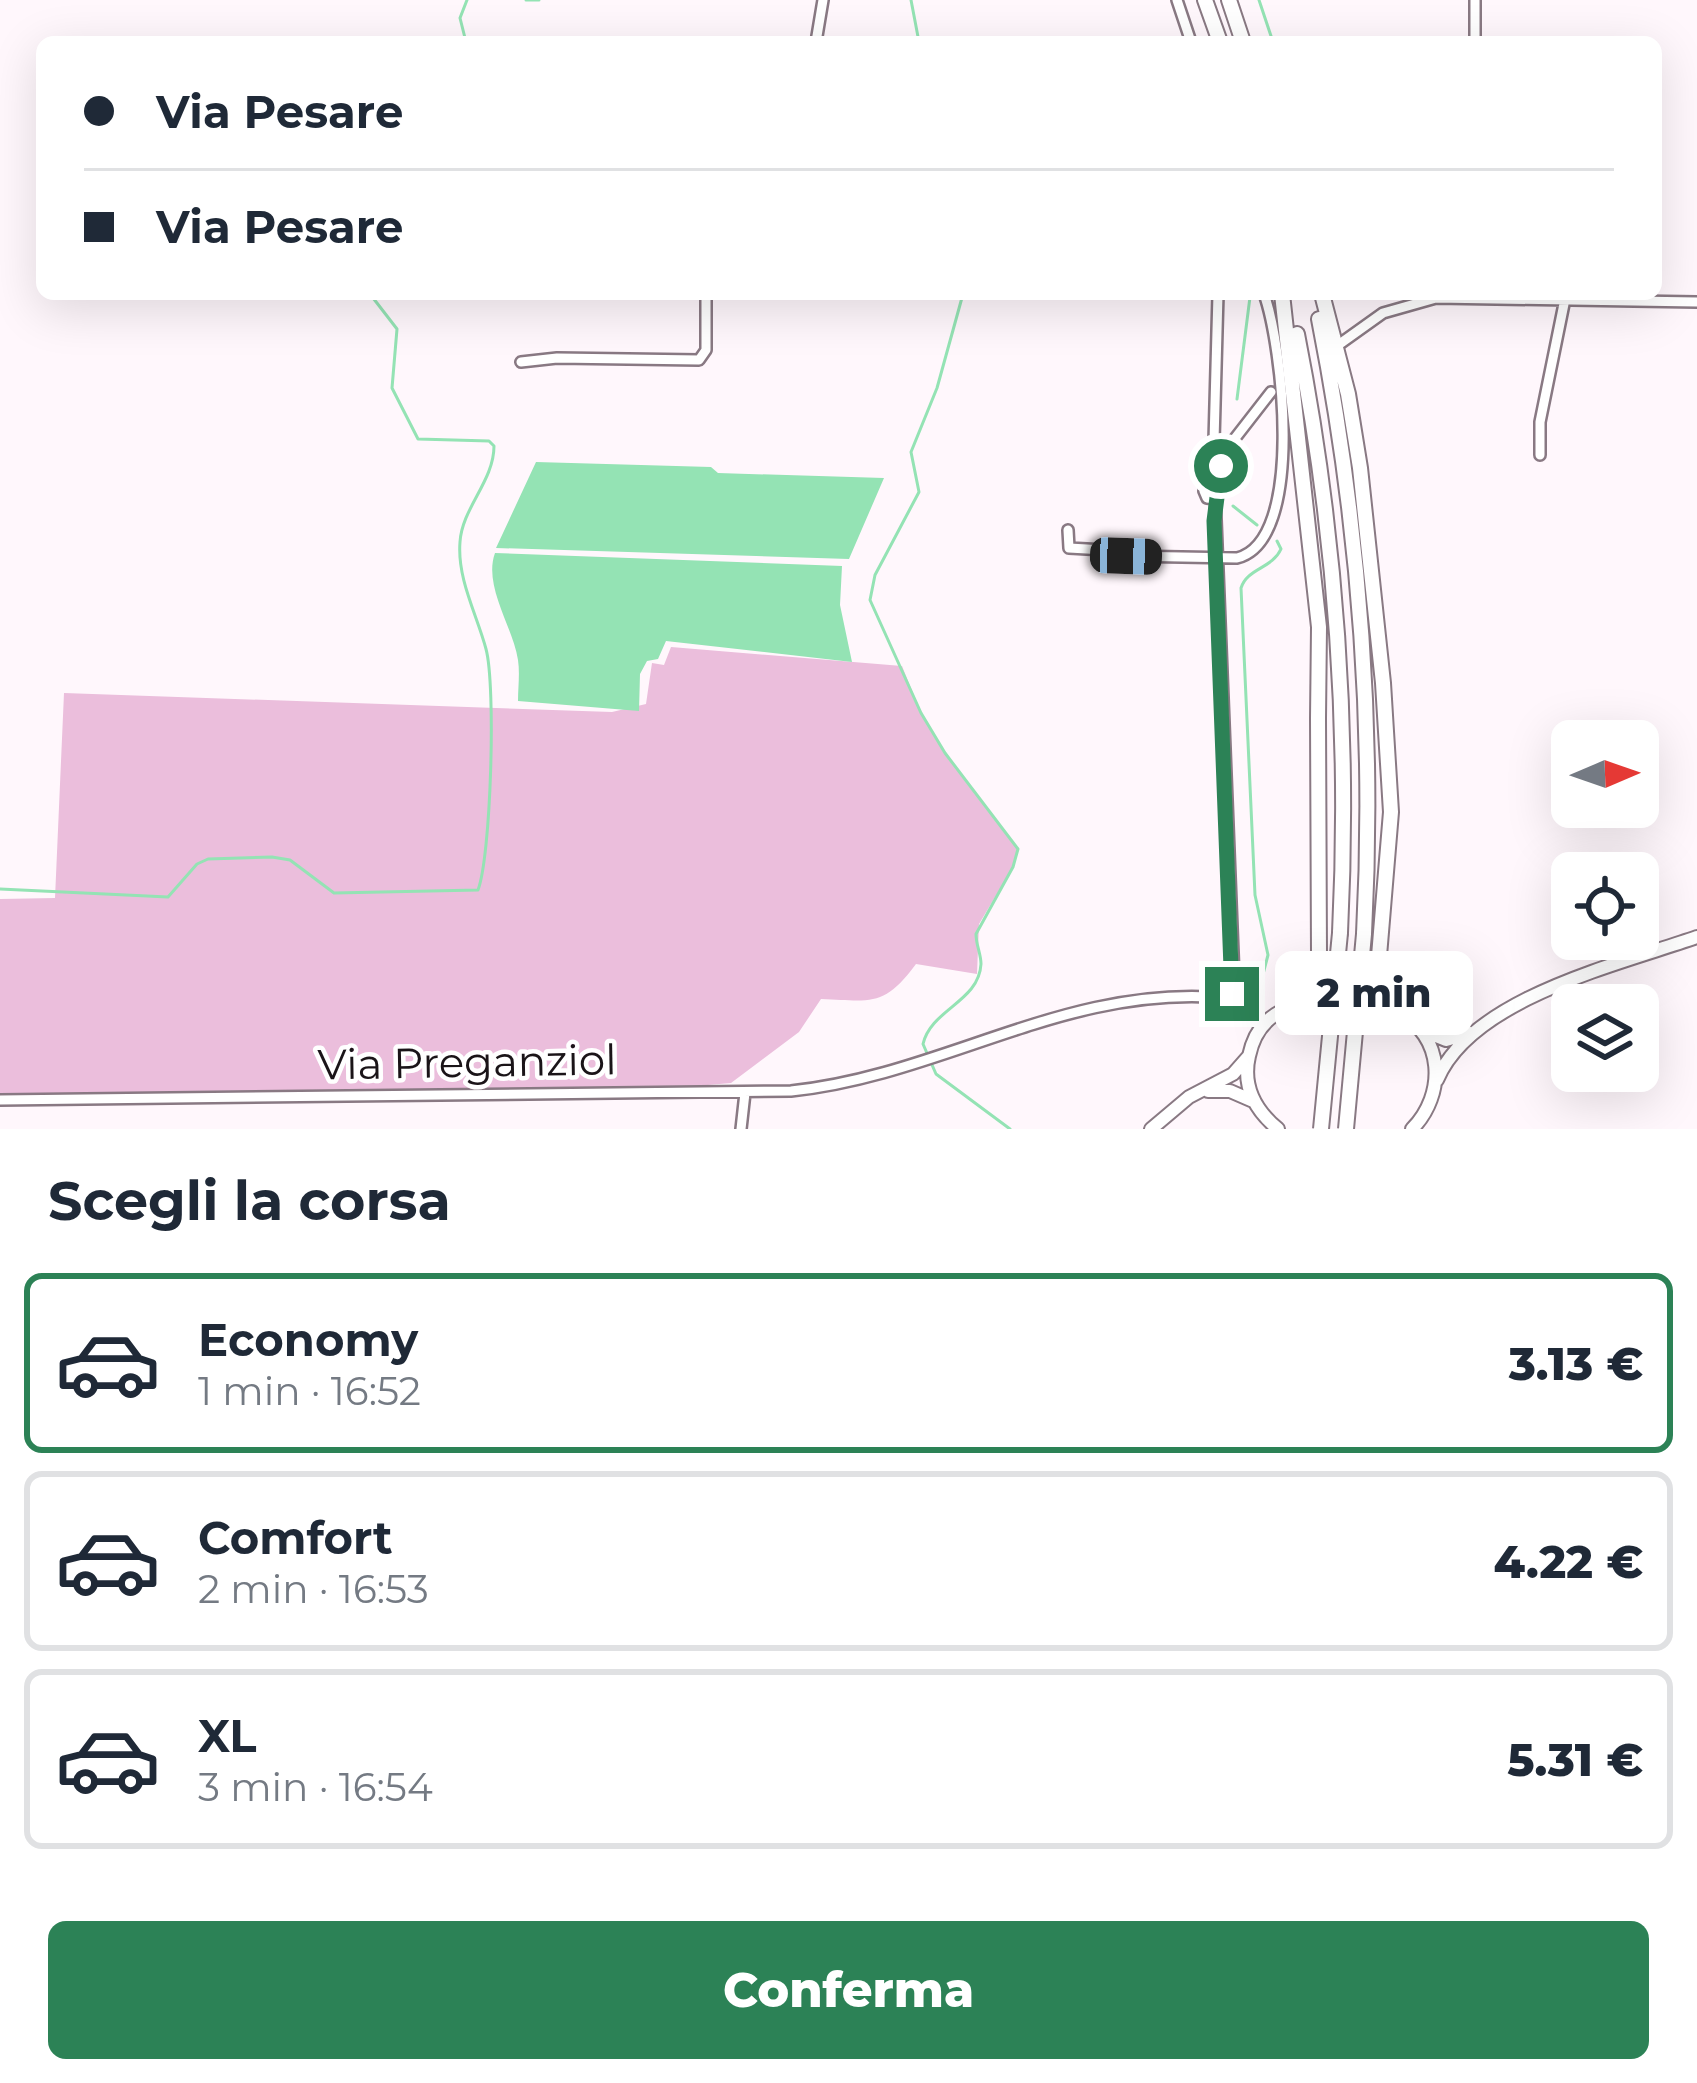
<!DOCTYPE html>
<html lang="it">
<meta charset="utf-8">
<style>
:root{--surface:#fff;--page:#f6f6f7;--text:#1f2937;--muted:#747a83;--line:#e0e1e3;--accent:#2c8256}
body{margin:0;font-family:Montserrat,sans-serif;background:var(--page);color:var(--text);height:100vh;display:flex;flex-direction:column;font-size:45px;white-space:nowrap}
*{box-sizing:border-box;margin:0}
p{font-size:39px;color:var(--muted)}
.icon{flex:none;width:66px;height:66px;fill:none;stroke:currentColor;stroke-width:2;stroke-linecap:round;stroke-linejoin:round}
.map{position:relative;height:1129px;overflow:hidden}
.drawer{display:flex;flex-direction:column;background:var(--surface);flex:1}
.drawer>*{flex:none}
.hud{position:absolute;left:36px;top:36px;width:1626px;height:264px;border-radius:18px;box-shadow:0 12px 48px #0002;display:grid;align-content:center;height:264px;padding:0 48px;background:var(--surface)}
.needle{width:78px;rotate:88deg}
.controls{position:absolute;left:1551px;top:720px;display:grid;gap:24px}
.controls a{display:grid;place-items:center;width:108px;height:108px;border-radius:18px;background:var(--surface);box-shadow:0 12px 48px #0002;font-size:60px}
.end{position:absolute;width:54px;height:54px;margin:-27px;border:15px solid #2c8256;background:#fff;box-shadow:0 0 0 6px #fff}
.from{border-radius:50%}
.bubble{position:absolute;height:84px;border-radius:18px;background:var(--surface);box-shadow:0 12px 48px #0002;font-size:39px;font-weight:800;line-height:84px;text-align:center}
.car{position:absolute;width:36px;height:72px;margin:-36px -18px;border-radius:15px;box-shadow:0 0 9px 3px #0007;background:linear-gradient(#222 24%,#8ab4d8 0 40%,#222 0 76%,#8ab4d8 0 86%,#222 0)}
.hud b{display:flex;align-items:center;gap:42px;height:114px;font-size:45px}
.hud b+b{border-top:3px solid var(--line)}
.hud i{width:30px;height:30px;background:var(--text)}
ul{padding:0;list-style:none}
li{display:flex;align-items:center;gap:36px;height:180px;margin:0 24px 18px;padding:0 24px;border:6px solid var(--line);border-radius:18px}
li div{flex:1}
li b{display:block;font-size:45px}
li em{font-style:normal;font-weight:800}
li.selected{border-color:var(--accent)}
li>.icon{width:108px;height:108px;stroke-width:1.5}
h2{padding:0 48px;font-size:54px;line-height:144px}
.action{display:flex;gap:24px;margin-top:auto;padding:24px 48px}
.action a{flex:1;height:138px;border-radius:18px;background:var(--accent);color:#fff;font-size:48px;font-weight:800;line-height:138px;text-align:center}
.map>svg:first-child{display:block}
.green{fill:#ebbedc}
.water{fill:#94e3b4}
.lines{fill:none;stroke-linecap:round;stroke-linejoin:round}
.stream{stroke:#94e3b4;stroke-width:3}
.minor-casing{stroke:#897983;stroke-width:14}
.major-casing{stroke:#897983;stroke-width:16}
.highway-casing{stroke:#897983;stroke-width:18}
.minor{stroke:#fff;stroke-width:9}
.major{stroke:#fff;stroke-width:12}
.highway{stroke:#fff;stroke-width:14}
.highway-bridge-casing{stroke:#897983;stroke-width:18;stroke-linecap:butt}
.highway-bridge{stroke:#fff;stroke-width:14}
.route{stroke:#2c8256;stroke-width:15}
.labels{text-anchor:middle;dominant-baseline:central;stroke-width:9;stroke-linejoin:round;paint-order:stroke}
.street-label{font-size:42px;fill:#1a1418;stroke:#fff}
</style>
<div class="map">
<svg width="1697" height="1129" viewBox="0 0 1697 1129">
<rect width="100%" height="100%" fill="#fff7fc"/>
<!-- green -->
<path class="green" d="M671,647L902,666L921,713L945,753L1018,849L1013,867L979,924L977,974L916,964C884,1007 873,1001 821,999L799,1032L731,1083L592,1095L0,1093V899L55,898L64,693L612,712L646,704L652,663L664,665Z"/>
<!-- water -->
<path class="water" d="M536,462L711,467L718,473L884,478L849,559L496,548Z
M495,553L842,566L840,605L852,662L666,641L658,659L647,661L640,674L639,711L518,701C518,688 520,673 518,660C513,627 483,586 495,553Z"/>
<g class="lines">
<!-- stream -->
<path class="stream" d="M526,0H539
M911,0L919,42
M1259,0L1273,42
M466,42L460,18L467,0
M963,294L937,388L911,452L919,492L875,575L870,600L921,713L945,753L1018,849L1013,867L976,934C976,945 981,954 981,964C979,1002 931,1009 923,1044L936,1074L1010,1129
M1355,296L1377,297
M1237,399L1250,297
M1233,506L1257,525
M0,889L168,897L197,864L208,859L272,857L290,860L334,893L478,890C491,856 496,686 486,649C477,615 457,579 460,542C462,508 494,481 494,446L489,441L418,439L392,388L397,329L370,294
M1262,978L1268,955L1255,895L1241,588C1247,568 1272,569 1281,549L1277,541"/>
<!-- minor casing -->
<g class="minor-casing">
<path id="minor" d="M1177,0L1191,42
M816,42L823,0
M1475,42V0
M1341,343L1383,313L1436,298L1697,302
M521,362L557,358L699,360L706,350V294
M1540,455V422L1565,299
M1215,499L1207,498L1204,491L1214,441L1218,294
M1068,530L1069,548L1122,551L1126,556L1237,558C1306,541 1282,344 1264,294
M0,1100L791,1091C944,1075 1068,983 1226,998L1232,994L1234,978L1215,494L1229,446L1271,392
M741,1129L745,1093"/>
</g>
<!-- major casing -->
<g class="major-casing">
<path id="major" d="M1421,1030L1446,1040L1470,1033
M1437,1080C1471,998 1620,964 1697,937
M1208,1091H1230L1253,1101
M1151,1129L1189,1097L1233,1074L1248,1057
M1278,1129C1255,1110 1242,1086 1249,1056C1260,1003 1306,1000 1351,1004C1367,1005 1383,1005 1397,1012C1445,1035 1446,1095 1412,1129"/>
</g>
<!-- highway casing -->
<g class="highway-casing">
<path id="highway" d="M1205,0L1220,42
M1229,0L1243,42
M1282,294L1319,627L1318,718L1319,955L1316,977L1296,1003
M1322,294L1348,394L1360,468L1383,683L1391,812L1378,968L1380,983L1394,1010
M1319,319C1359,522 1375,727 1364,934
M1297,334C1336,532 1350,732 1340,933"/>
</g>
<!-- minor -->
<use href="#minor" class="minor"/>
<!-- major -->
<use href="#major" class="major"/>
<!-- highway -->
<use href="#highway" class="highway"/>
<!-- highway-bridge casing -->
<g class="highway-bridge-casing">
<path id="highway-bridge" d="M1321,1129L1340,933
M1346,1129L1364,934"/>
</g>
<!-- highway-bridge -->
<use href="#highway-bridge" class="highway-bridge"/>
</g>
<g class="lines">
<!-- route -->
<path class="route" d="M1221,466L1214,521L1232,994"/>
</g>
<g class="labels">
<!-- street labels -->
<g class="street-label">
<text transform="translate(467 1062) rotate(-1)">Via Preganziol</text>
</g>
</g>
</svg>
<div class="controls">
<a><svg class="needle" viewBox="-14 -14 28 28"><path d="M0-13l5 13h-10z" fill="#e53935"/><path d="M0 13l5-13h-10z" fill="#747a83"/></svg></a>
<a><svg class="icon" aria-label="locate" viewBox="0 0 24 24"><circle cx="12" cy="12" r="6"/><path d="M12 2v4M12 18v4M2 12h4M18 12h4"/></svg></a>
<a><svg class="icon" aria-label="layers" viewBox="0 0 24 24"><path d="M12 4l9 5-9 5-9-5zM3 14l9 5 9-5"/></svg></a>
</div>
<i class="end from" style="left:1221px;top:466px"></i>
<i class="end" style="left:1232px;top:994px"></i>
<div class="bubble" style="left:1275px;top:951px;width:198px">2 min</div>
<i class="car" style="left:1126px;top:556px;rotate:92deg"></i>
<div class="hud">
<b><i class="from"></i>Via Pesare</b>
<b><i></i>Via Pesare</b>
</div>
</div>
<section class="drawer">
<h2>Scegli la corsa</h2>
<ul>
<li class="selected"><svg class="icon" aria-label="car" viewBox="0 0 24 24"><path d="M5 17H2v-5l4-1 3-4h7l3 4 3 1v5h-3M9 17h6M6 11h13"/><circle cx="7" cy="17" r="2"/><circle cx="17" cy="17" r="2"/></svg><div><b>Economy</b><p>1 min · 16:52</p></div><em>3.13 €</em></li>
<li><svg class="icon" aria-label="car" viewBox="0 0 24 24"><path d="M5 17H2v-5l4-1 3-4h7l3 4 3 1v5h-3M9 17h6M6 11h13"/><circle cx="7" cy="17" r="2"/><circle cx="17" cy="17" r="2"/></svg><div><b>Comfort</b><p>2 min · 16:53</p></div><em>4.22 €</em></li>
<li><svg class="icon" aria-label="car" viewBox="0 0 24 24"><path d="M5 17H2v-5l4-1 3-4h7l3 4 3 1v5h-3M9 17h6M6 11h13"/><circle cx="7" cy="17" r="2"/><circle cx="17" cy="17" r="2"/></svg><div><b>XL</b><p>3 min · 16:54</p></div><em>5.31 €</em></li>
</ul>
<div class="action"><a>Conferma</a></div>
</section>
